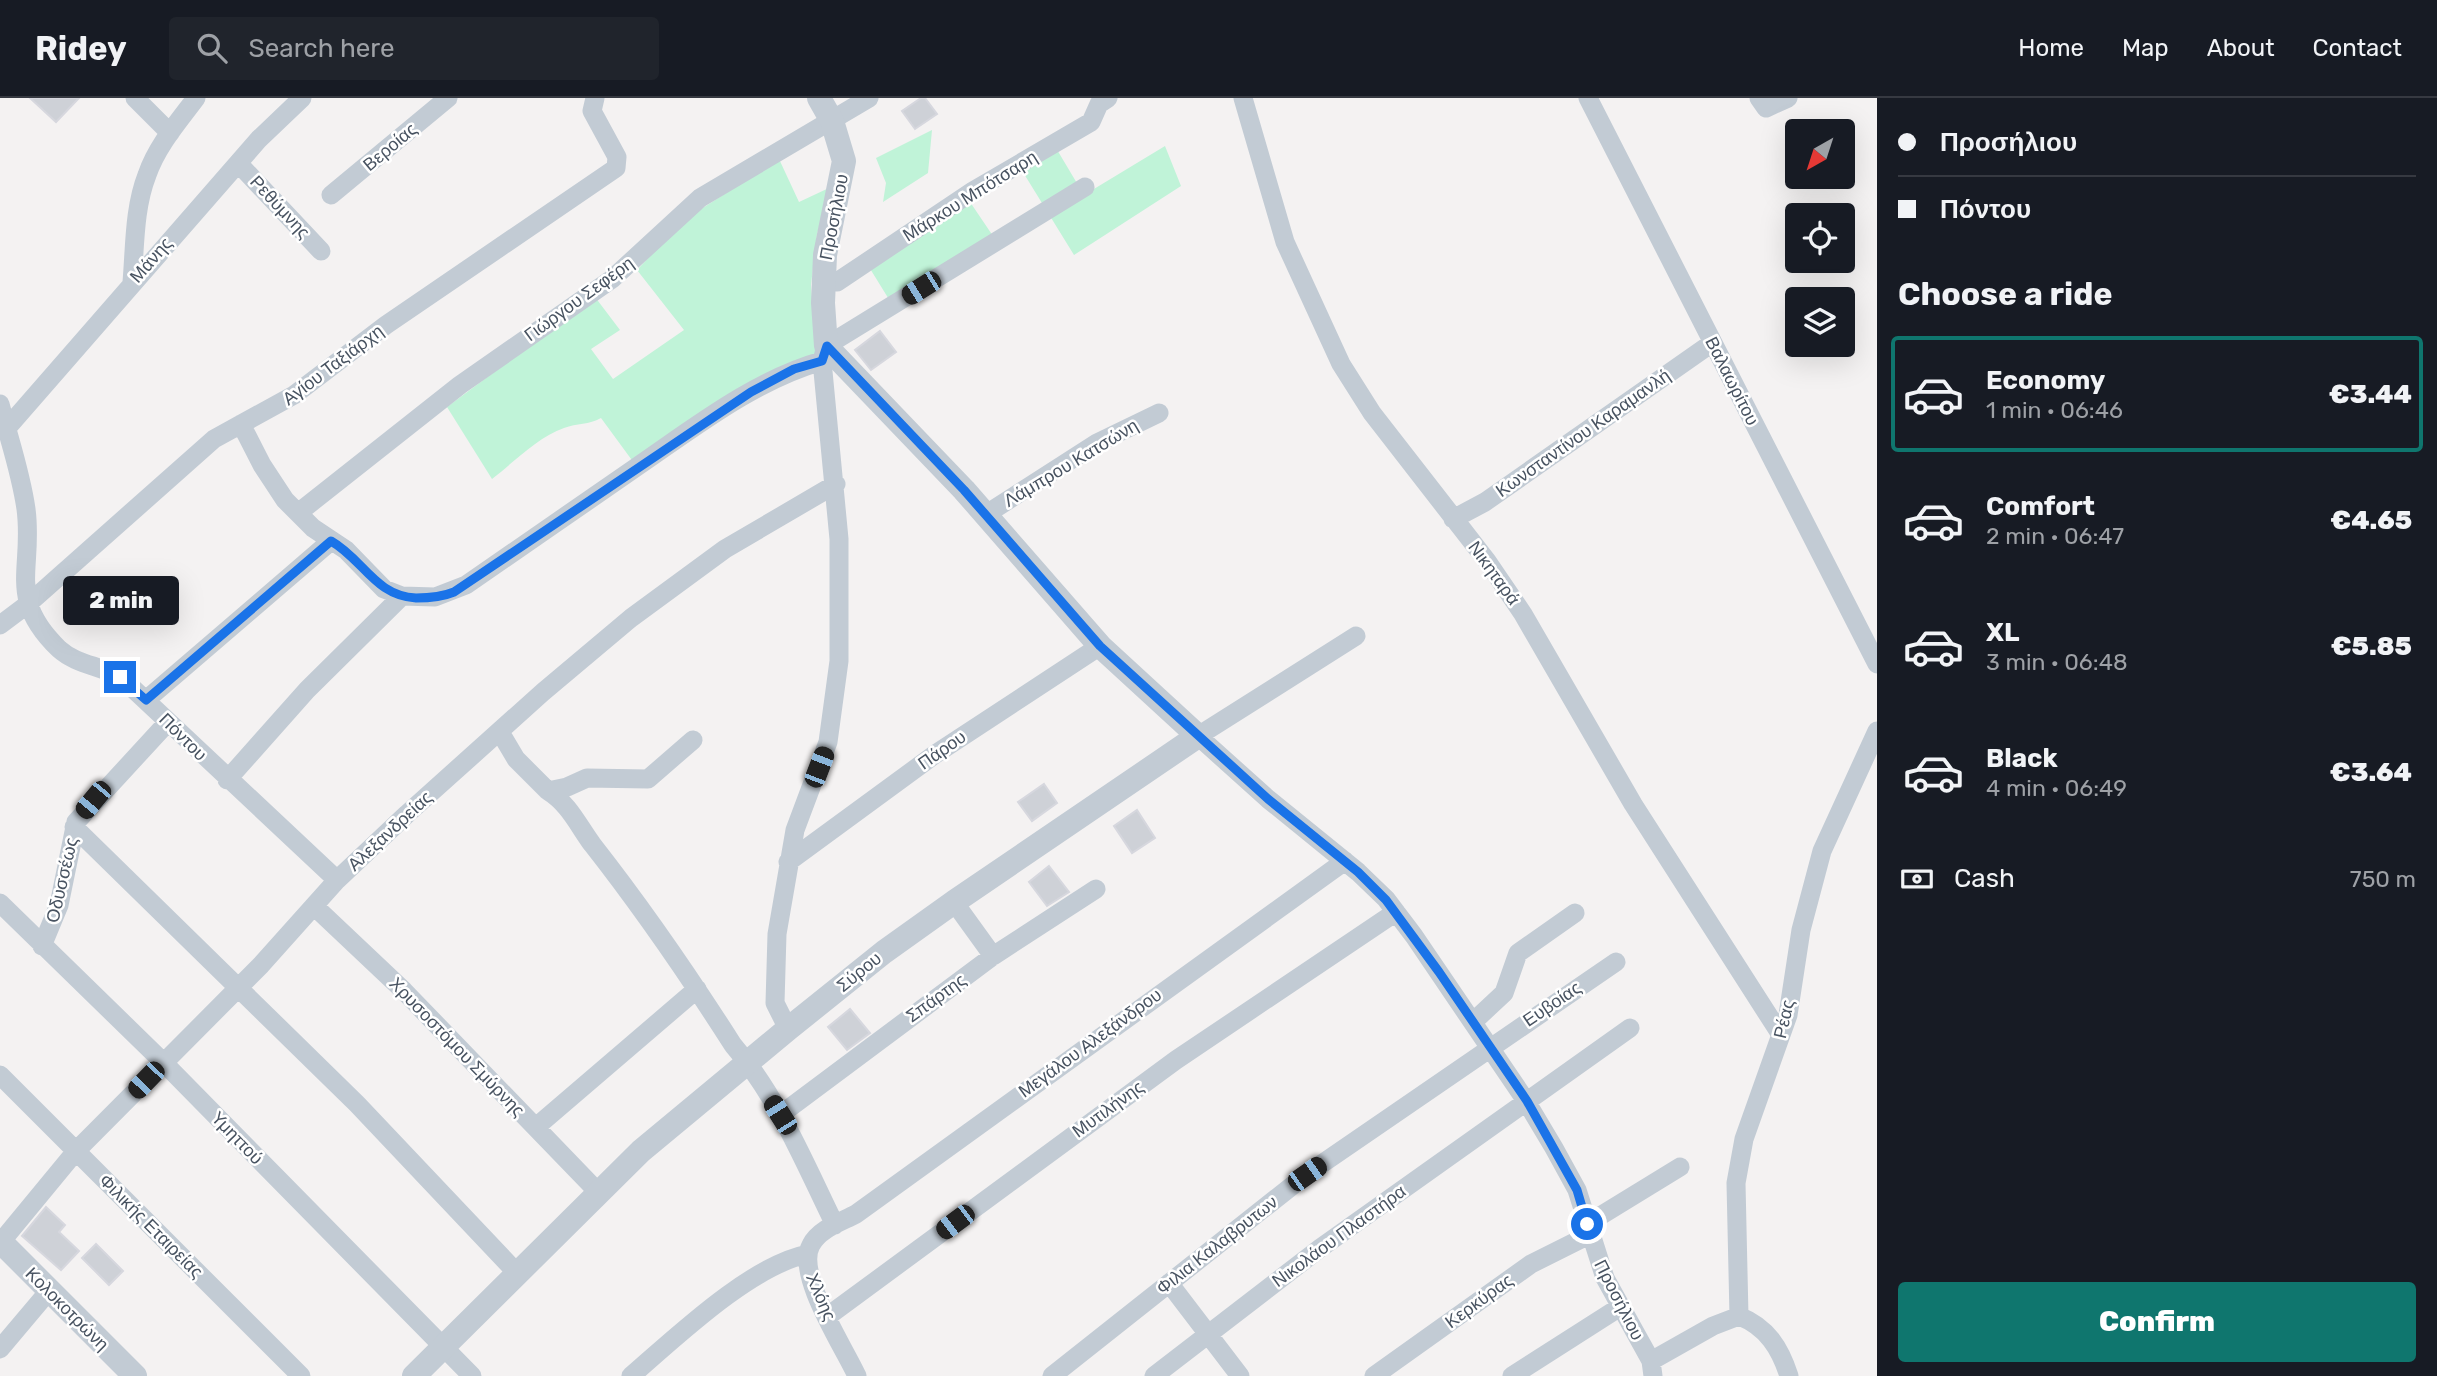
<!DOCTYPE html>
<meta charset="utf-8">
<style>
:root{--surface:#171b24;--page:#20242c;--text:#f1f3f6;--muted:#9ea1a6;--line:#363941;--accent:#0f766e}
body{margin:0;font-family:Rubik,sans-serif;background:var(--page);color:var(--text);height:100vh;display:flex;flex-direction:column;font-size:26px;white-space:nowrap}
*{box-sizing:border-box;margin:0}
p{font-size:23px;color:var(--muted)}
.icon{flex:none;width:38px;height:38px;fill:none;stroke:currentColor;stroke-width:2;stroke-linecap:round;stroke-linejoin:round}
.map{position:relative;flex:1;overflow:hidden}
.drawer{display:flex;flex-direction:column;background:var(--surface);width:560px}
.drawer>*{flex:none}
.guide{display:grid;align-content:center;height:154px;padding:0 21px;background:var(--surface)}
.needle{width:46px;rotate:219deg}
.tools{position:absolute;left:1785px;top:21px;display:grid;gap:14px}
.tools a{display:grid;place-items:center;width:70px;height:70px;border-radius:7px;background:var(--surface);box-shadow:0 7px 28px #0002;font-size:35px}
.end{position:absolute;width:32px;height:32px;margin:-16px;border:9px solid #1a73e8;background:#fff;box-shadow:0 0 0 4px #fff}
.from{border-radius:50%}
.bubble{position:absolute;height:49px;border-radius:7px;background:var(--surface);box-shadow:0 7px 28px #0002;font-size:23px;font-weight:800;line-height:49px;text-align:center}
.car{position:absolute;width:21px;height:42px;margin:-21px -10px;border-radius:9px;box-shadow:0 0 5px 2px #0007;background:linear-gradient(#222 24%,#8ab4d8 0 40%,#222 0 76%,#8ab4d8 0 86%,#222 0)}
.guide b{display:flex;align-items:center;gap:24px;height:66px;font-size:26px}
.guide b+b{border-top:2px solid var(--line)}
.guide i{width:18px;height:18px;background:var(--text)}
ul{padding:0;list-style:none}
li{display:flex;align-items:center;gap:21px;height:116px;margin:0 14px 10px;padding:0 7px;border:4px solid transparent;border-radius:7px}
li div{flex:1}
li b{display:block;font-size:26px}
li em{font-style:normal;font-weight:800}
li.on{border-color:var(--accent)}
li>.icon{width:63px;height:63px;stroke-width:1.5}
h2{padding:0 21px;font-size:32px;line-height:84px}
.pay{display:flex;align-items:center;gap:18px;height:77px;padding:0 21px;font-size:26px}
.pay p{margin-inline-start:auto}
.action{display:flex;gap:14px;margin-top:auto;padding:14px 21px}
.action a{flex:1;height:80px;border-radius:7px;background:var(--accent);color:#fff;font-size:28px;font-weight:800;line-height:80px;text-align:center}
header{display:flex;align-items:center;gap:42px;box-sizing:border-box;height:98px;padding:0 35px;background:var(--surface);border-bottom:2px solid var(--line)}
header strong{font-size:33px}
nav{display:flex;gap:38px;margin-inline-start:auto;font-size:24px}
.search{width:490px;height:63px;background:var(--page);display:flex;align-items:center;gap:18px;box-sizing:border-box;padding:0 24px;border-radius:7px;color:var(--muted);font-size:26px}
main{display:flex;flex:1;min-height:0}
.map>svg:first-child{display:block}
.green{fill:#c0f3d8}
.building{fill:#ced1d7;stroke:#d6d7de;stroke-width:2}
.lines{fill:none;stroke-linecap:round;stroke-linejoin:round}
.minor{stroke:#c2cbd4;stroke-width:19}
.tertiary{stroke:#c2cbd4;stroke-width:24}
.route{stroke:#1a73e8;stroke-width:9}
.labels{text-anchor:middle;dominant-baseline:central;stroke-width:5;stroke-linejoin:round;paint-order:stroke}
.street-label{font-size:18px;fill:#485361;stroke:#fff}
</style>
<header>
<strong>Ridey</strong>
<div class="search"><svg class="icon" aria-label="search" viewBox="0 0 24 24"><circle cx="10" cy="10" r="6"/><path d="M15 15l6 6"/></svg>Search here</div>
<nav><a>Home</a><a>Map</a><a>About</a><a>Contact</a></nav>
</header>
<main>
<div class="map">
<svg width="1877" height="1278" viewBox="0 0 1877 1278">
<rect width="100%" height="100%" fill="#f4f2f2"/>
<!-- green -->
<path class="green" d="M932,32L928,75L883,104L886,85L876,60Z
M1165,48L1181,88L1074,157L1021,71L1056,50L1084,97Z
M779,61L799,104L831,89L817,136L811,187L816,257L634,365L601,320C589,327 577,325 564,330C538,339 514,364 492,381L447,309L595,199L620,232L591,251L613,281L684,232L637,172L684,122Z
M968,101L993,138L890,203L869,169Z"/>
<!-- building -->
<path class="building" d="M30,0H79L56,24Z
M921,0H925L937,16L915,31L902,13Z
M880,233L896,254L871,272L855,252Z
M1044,686L1057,705L1032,723L1018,704Z
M1137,712L1155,740L1132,755L1114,728Z
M1049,768L1069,794L1047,808L1029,784Z
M850,911L870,935L847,952L828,929Z
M46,1109L65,1127L59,1134L79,1153L61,1172L22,1138Z
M96,1146L123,1173L109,1187L82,1160Z"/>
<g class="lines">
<!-- minor -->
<path class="minor" d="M135,0L170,35
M1243,0L1285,144L1341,266L1372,315L1487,463L1523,516L1633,706L1781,937
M1588,0L1877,566
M1759,0L1766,10L1788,0
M238,65L321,153
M331,97L448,0
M824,183L837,184L973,93L1091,24L1099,6L1108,0
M132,184C135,149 134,110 147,77C157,48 178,24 196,0
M0,306C9,341 21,375 26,411C34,471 6,500 59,551C79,569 106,567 126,584L337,782
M241,326L262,367L285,402L313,430L346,452L384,491L402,498L435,499L466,487C523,447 581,408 638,368C695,329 755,282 822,263
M7,330L259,41L302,0
M298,415L460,287L612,181L700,100L869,0
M985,417L1097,345L1159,315
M1453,421L1485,404L1712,245
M0,527L28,506L214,341L294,297L386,227L616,70L617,59L592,13L595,0
M1356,538L1198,638L1268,701L1358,774L1386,801L1414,838L1526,1003L1554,1050L1577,1092L1605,1180L1651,1263L1653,1278
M146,602L331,443
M500,634L516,661L548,693L567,689L587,680L648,681L693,642
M227,682L307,592L402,498
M548,693C569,706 578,727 592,746C643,811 689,878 733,947C778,999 805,1066 835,1127
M74,729L357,1006L516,1174
M788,764L934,657L1100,548
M954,804L993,858
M0,805L163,964L472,1278
M314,808L404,893L598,1094
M42,848L59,807L76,724L168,624
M1473,924L1504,895L1518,855L1575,815
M788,931L775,905L777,836L795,732L828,644L839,563V441L822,263L826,248L1085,89
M0,977L301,1278
M780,1017L993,858L1096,791
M536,1029L697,891
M1587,1126L1680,1069
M1,1144L76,1053L261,867L337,782L407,716L543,594L631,520L725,451L836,386
M1169,1185L1240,1278
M828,1218L1176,962L1396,814
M1739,1218L1736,1085L1744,1041L1788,917L1801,832L1822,753L1877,633
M1739,1218C1767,1229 1780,1250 1789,1278
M0,1251L48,1194
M1651,1263L1713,1228L1739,1218
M631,1278C675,1240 751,1167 808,1156
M857,1278C844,1249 795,1176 811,1147C819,1131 841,1124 856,1116L1345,763
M1052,1278L1307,1076L1616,864
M1154,1278L1319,1151L1630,930
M1374,1278L1531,1166L1589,1137
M1512,1278L1620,1209"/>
<!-- tertiary -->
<path class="tertiary" d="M0,1143L135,1278
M414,1278L641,1053L788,931L884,854L954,804L1198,638L1100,548L964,392L826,248L823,205L825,157L844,63L832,23L819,0"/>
</g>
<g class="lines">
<!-- route -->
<path class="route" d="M120,579L146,602L331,443C363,461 375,498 416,500C430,500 442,499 454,494L751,294L794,271L822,263L827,248L964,392L1100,548L1268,701L1358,774L1386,802L1439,874L1527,1003L1577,1092L1587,1126"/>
</g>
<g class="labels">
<!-- street labels -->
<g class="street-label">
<text transform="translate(390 49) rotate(-40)">Βεροίας</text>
<text transform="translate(970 98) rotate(-32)">Μάρκου Μπότσαρη</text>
<text transform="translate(280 109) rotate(47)">Ρεθύμνης</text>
<text transform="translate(834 119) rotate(-79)">Προσήλιου</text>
<text transform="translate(151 162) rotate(-49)">Μάνης</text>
<text transform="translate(579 201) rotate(-36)">Γιώργου Σεφέρη</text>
<text transform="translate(333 267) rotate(-37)">Αγίου Ταξιάρχη</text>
<text transform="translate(1732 283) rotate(63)">Βαλαωρίτου</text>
<text transform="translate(1583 335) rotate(-35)">Κωνσταντίνου Καραμανλή</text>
<text transform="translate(1071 365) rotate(-31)">Λάμπρου Κατσώνη</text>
<text transform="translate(1494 475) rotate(54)">Νικηταρά</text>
<text transform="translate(183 639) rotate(45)">Πόντου</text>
<text transform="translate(942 652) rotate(-35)">Πάρου</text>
<text transform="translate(390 733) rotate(-43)">Αλεξανδρείας</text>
<text transform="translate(62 782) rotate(-77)">Οδυσσέως</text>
<text transform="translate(859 874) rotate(-39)">Σύρου</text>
<text transform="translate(936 900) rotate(-36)">Σπάρτης</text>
<text transform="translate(1552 906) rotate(-34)">Ευβοίας</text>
<text transform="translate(1784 921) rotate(-77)">Ρέας</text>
<text transform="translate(1090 945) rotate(-36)">Μεγάλου Αλεξάνδρου</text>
<text transform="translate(457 949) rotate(46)">Χρυσοστόμου Σμύρνης</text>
<text transform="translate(1108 1011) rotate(-36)">Μυτιλήνης</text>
<text transform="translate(237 1040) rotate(46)">Υμηττού</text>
<text transform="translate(151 1128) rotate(45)">Φιλικής Εταιρείας</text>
<text transform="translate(1339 1138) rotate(-36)">Νικολάου Πλαστήρα</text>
<text transform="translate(1217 1147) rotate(-38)">Φιλια Καλαβρυτων</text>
<text transform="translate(821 1199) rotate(67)">Χλόης</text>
<text transform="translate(1619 1202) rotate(63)">Προσήλιου</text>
<text transform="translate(1479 1203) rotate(-36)">Κερκύρας</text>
<text transform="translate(67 1211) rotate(45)">Κολοκοτρώνη</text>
</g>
</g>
</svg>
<div class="tools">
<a><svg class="needle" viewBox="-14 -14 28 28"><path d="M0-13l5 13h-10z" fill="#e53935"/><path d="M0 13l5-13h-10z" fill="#9ea1a6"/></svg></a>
<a><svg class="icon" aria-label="locate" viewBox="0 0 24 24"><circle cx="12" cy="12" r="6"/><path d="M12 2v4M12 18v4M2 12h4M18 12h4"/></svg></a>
<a><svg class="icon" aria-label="layers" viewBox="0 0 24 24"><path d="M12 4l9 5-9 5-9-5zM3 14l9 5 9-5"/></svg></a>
</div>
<i class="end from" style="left:1587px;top:1126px"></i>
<i class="end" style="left:120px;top:579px"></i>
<div class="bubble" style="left:63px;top:478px;width:116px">2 min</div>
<i class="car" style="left:921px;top:190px;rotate:238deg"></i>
<i class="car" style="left:819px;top:669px;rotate:21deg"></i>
<i class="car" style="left:93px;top:702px;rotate:220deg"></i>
<i class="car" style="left:146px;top:982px;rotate:224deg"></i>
<i class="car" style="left:780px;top:1017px;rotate:328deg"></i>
<i class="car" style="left:1307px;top:1076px;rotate:55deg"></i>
<i class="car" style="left:955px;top:1124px;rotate:233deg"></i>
</div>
<section class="drawer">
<div class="guide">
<b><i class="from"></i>Προσήλιου</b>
<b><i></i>Πόντου</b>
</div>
<h2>Choose a ride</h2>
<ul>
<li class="on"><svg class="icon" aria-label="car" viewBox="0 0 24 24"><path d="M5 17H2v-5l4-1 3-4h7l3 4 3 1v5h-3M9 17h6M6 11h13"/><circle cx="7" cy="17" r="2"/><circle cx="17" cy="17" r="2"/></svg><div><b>Economy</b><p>1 min · 06:46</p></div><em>€3.44</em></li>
<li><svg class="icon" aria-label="car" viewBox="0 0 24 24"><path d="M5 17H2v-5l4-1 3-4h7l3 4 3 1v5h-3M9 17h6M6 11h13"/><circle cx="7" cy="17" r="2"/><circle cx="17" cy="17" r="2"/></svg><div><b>Comfort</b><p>2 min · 06:47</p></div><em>€4.65</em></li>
<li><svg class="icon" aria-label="car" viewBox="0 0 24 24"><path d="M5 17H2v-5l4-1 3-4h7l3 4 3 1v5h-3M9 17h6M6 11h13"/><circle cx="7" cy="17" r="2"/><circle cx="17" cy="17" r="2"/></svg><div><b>XL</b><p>3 min · 06:48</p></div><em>€5.85</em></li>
<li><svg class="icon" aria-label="car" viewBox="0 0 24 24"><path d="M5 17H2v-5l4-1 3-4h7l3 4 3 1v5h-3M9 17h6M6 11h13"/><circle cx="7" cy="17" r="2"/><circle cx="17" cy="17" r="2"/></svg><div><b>Black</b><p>4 min · 06:49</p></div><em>€3.64</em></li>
</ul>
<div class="pay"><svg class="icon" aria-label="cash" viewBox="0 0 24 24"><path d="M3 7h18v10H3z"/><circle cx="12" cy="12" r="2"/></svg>Cash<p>750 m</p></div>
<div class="action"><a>Confirm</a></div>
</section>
</main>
